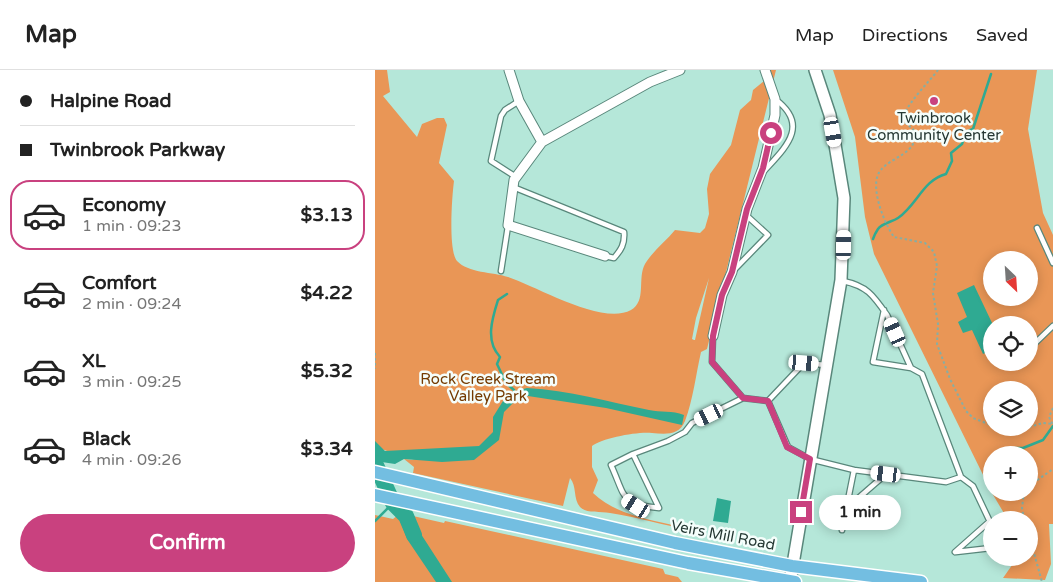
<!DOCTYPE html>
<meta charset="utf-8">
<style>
:root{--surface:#fff;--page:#f2f2f2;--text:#222;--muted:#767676;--line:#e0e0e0;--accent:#c9417f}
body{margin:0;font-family:"Varela Round",sans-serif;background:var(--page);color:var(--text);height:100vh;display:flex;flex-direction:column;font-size:19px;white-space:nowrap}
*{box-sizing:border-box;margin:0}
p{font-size:16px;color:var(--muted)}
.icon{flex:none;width:28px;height:28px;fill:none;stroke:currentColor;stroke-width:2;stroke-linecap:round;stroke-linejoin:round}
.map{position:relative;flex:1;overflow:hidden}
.sheet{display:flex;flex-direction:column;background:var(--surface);width:375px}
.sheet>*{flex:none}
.guide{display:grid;align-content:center;height:110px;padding:0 20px;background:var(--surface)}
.needle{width:32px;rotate:155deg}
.buttons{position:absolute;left:608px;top:181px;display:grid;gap:10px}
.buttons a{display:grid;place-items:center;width:55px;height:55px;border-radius:50%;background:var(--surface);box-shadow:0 2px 12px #0003;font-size:25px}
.end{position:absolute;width:22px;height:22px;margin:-11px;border:6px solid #c9417f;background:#fff;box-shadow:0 0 0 2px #fff}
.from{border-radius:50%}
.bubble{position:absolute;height:35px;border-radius:18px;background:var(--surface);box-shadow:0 2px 12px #0003;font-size:16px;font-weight:700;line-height:35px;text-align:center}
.car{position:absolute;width:15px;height:30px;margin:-15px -8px;border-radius:6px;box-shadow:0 0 4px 1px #0007;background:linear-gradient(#fff 24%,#345 0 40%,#fff 0 76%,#345 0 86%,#fff 0)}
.guide b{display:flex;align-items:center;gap:18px;height:48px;font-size:19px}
.guide b+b{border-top:1px solid var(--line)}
.guide i{width:12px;height:12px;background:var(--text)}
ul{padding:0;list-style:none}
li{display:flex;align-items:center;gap:15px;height:70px;margin:0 10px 8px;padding:0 10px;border:2px solid transparent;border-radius:20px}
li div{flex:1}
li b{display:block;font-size:19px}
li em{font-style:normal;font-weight:700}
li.current{border-color:var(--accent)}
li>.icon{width:45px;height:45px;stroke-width:1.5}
.action{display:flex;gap:10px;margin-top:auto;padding:10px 20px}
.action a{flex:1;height:58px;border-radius:30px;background:var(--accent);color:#fff;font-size:20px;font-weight:700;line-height:58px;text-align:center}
header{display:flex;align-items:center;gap:30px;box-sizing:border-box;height:70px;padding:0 25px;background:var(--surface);border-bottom:1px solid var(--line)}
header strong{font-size:24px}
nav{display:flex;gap:28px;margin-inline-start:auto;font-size:18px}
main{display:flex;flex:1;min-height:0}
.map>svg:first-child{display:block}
.green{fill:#e99656;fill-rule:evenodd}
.water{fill:#2faa92}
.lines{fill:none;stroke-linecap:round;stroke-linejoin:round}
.stream{stroke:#2faa92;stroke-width:2.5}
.river{stroke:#2faa92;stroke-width:16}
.lane-casing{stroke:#59877b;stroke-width:7}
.street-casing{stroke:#59877b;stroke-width:11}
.secondary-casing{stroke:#59877b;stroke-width:14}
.primary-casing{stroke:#fff;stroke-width:15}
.path{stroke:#86aea3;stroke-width:2;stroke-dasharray:2.5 2.5;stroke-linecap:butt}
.lane{stroke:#fff;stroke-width:4.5}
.street{stroke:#fff;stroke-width:9}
.secondary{stroke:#fff;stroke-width:11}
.primary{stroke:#73bee1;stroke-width:12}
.route{stroke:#c9417f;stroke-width:6}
.poi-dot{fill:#c9417f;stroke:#f5fefb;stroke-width:2}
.labels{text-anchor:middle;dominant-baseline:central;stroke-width:5;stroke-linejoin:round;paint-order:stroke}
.poi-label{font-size:15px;fill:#253833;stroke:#f5fefb}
.park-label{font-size:15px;fill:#743a00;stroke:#f5fefb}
.street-label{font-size:15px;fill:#253833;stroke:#f5fefb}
</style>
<header>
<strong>Map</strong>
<nav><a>Map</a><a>Directions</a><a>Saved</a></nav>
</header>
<main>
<section class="sheet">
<div class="guide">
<b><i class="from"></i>Halpine Road</b>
<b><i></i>Twinbrook Parkway</b>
</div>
<ul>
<li class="current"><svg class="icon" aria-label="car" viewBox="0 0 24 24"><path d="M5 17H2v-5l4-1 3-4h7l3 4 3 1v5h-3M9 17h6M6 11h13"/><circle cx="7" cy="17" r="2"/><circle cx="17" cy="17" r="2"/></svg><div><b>Economy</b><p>1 min · 09:23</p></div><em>$3.13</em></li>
<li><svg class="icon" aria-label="car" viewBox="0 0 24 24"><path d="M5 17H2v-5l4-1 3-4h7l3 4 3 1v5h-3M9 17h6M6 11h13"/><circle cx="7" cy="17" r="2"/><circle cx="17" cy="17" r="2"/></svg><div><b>Comfort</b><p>2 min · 09:24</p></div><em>$4.22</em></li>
<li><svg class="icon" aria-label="car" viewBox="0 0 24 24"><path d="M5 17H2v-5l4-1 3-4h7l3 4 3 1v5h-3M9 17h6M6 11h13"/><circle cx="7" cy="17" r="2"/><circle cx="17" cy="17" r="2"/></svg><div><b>XL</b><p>3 min · 09:25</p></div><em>$5.32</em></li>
<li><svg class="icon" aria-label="car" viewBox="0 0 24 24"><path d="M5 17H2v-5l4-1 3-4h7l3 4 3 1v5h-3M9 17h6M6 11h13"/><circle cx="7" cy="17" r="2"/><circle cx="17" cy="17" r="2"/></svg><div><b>Black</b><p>4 min · 09:26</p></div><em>$3.34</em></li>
</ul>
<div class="action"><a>Confirm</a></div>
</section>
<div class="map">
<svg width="678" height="512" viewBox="0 0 678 512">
<rect width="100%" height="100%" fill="#b5e7d9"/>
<!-- green -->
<path class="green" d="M0,0H12L15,22L8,26L42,67L47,54L62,48H69L72,55L64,93L79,111C77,126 73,180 82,191C93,203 118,202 133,207C161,216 227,256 256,240C272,231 262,208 270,194C277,182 291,171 300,160L325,163L330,158L334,144L332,119L335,104L356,75L365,40L376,30L378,20L394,7L395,0H401L332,279L326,282C321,304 318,330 310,351C304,366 290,364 277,363C264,361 227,368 217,376V397L223,410L218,423C242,447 285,451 318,460C290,456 262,447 235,443C225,441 212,444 205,437C198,429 202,416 195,408L188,436L38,403L39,397L29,389L40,390L0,377ZM334,208L320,270H319L317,269L321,248Z
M458,0H662L653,59L668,143L678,165V454H674L676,494L670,510L628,508L642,488H654V450H633L617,423L654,422V385H616V421L499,184L490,147L480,67ZM616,190H654V228H616ZM616,255H654V292H616ZM616,320H654V358H616Z
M0,445L18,449L23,445L24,450L41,453L38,446L69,453L70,451L288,499L290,504L303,507L307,512H0Z"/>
<!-- water -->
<path class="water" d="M599,215L618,255L616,280L608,284L597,260L588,263L583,252L592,247L582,223Z
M152,318C194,320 233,332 274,340C286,343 297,340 309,345L307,355L231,338L153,326L140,331L129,342L124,370L99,390L67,392L29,389L20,394L0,391V371L10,381L104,376L118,362V347L133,323Z
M342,428L356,431L353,453L338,451Z
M23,445L38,446L44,461L77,512H61L32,469Z"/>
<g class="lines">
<!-- stream -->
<path class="stream" d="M498,169C499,166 501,162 503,159C507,153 517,152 523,148C542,135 548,110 571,104L577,91L576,83L587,74L591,62L598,59L616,4
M132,224L123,230C117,249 110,271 125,287L122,294L131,313L139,320
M630,385L640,378H648L668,370L678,356
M614,408L616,398
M0,451L18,433"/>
<!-- river -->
<path class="river" d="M0,393L18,433L31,446L39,465"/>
<!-- lane casing -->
<g class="lane-casing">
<path id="lane" d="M390,100C411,77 435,55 400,29
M141,107L116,91L126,46L130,40L144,31
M138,117L249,162C250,174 246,180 239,188L230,186
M662,158L678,193
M360,199L393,165L371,145
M126,201L133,156
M468,211C492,216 498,225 512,245L536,298L498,292L509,240
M338,266L337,292L368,328
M655,278L678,256
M451,295L429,293L393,331L413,377L435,389L479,400
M258,384L236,395C251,428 245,434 284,438L258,384L293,371L310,362L317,353L368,328L393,331
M586,407L598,416L616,454
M472,438L511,404
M467,460L479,400L571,412L586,407L547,304L536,298
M580,482L615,451
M581,482L616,478"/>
</g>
<!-- street casing -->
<g class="street-casing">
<path id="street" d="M134,0L144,31L167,72
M230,186L133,155L139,110L167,72L275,12L305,0
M338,266L347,225L357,202L372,139L388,98L400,45V29L390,0"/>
</g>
<!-- secondary casing -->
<g class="secondary-casing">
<path id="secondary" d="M415,512L466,210L469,128L455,45L440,0"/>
</g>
<!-- primary casing -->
<g class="primary-casing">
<path id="primary" d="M0,402L300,473L417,496L546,512
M0,425L313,493L420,512"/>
</g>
<!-- path -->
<path class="path" d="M563,0C555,11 527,38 528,51L538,59C547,83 516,86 505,101C494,116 509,153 519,167L550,173L559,182L562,196L558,223L563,254L562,274L575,309L591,341L598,348L616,355
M0,283V299
M678,338L674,347L678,355
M654,357L668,353L677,354
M624,358L638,361L653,358
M654,416L678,399
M649,422L647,438L649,450
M654,465L667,512"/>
<!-- lane -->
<use href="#lane" class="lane"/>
<!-- street -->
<use href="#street" class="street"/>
<!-- secondary -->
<use href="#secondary" class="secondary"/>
<!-- primary -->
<use href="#primary" class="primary"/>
</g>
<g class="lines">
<!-- route -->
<path class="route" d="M396,63L388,98L372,139L357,202L347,225L338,266L337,292L368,328L393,331L412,377L435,389L426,442"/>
</g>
<!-- markers -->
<circle class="poi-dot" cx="559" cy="31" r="5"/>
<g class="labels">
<!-- poi labels -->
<g class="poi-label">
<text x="559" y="48">Twinbrook<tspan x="559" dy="17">Community Center</tspan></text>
</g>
<!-- park labels -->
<g class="park-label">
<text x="113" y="309">Rock Creek Stream<tspan x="113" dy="17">Valley Park</tspan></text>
</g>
<!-- street labels -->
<g class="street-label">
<text transform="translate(348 465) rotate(11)">Veirs Mill Road</text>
</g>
</g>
</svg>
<div class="buttons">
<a><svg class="needle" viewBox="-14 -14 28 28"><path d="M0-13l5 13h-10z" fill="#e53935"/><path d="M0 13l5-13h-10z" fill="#767676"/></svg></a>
<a><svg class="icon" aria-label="locate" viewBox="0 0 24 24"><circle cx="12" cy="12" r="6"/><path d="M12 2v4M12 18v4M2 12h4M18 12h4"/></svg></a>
<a><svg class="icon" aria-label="layers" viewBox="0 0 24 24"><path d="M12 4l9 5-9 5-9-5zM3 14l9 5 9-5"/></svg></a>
<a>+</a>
<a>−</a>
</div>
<i class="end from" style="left:396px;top:63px"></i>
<i class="end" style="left:426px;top:442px"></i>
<div class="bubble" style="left:444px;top:425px;width:82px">1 min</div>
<i class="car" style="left:458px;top:62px;rotate:170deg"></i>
<i class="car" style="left:469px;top:175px;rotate:1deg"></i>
<i class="car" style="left:520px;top:262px;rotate:336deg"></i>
<i class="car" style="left:429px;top:293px;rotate:95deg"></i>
<i class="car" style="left:334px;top:345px;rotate:244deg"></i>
<i class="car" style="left:511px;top:404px;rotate:277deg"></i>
<i class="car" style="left:261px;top:436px;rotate:303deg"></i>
</div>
</main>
